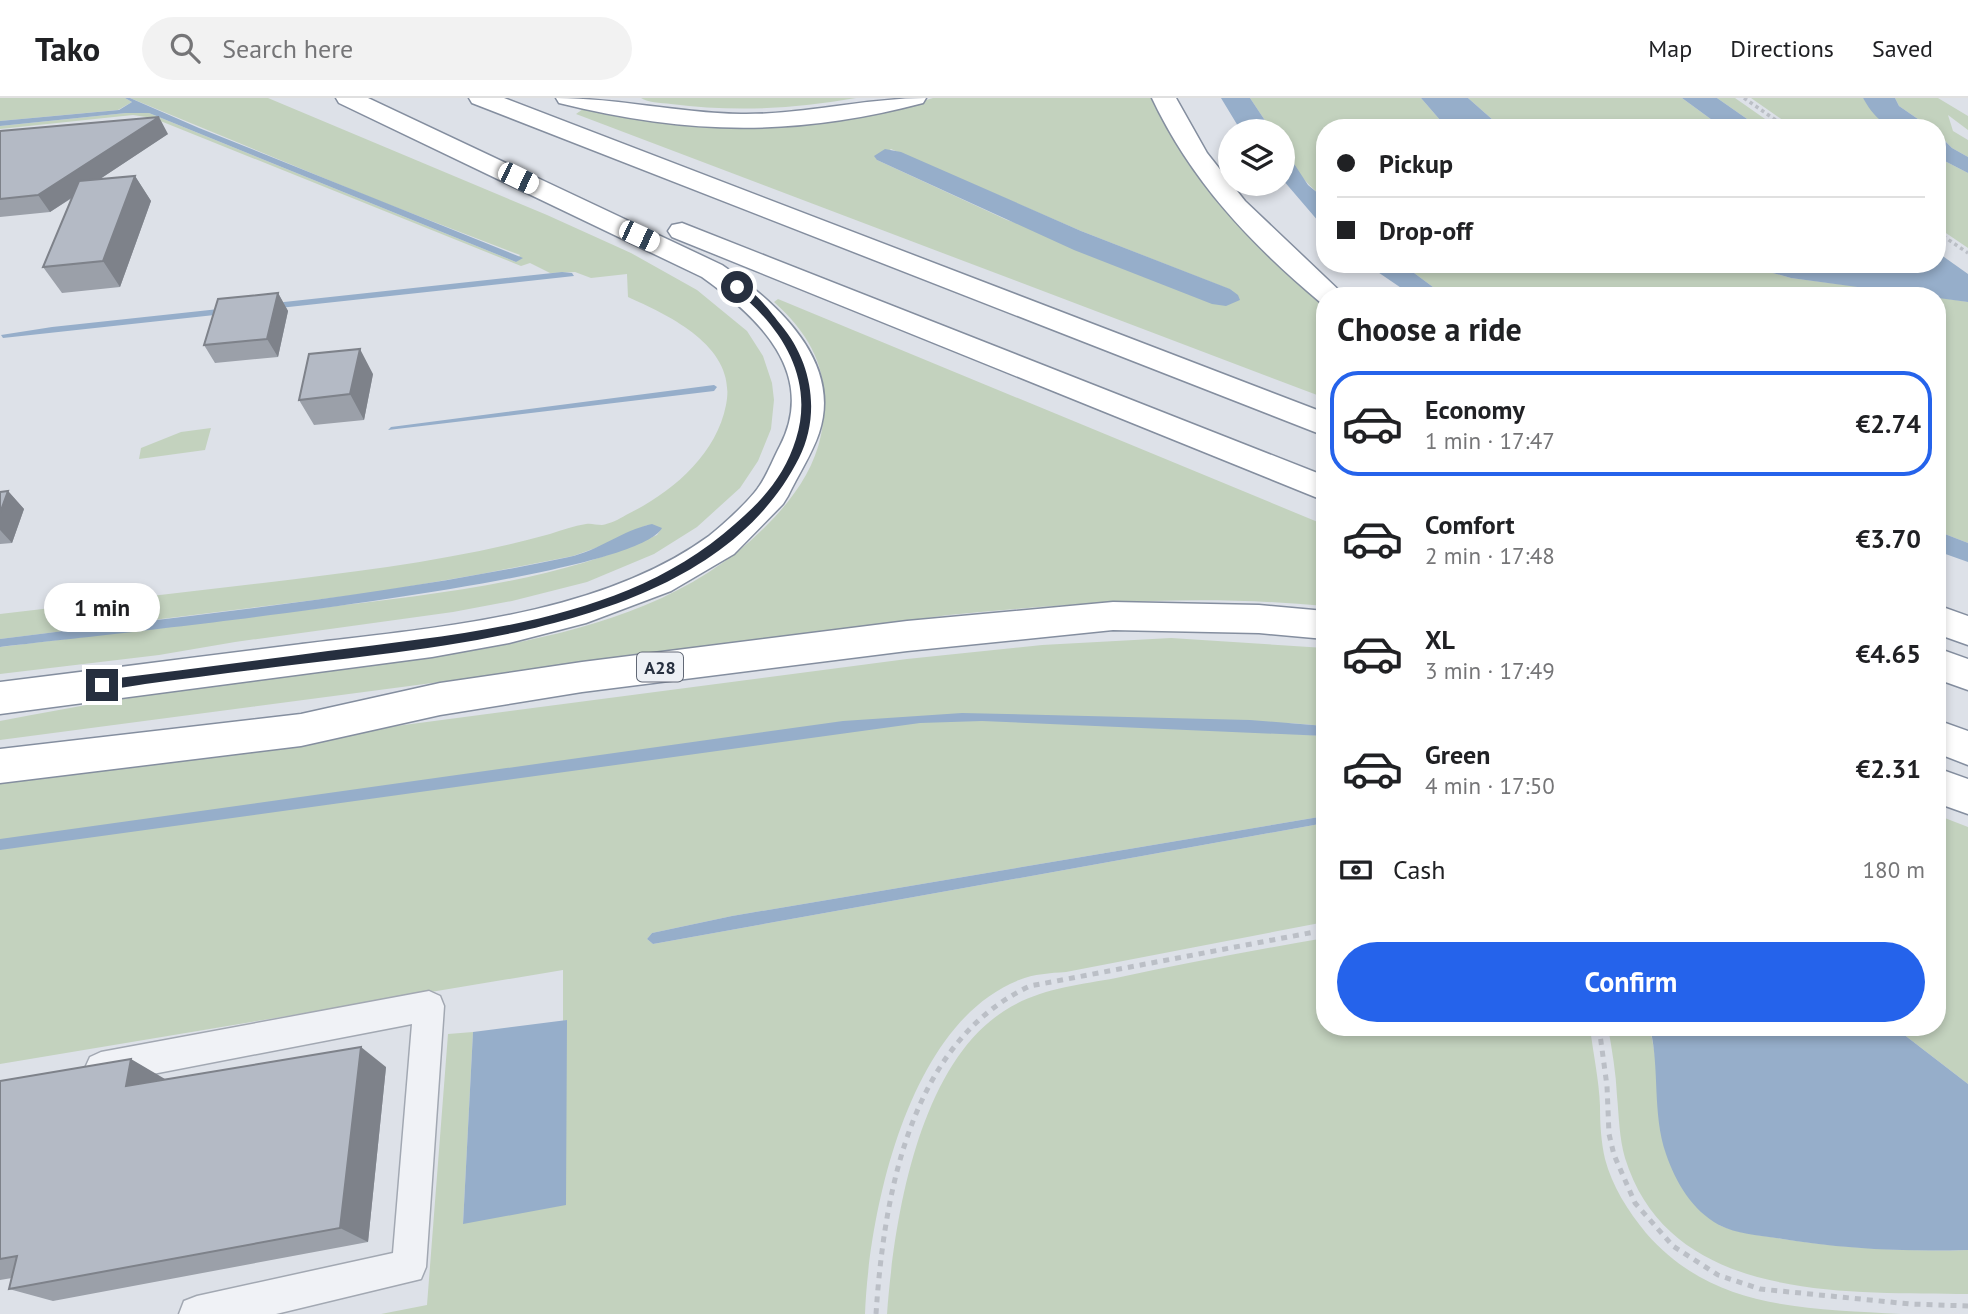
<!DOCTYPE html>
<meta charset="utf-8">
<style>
:root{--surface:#fff;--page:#f2f2f2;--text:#202124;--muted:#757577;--line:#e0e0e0;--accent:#2563eb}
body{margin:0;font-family:"PT Sans",sans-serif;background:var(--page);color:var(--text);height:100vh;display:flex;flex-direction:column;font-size:26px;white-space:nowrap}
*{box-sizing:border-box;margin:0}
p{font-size:23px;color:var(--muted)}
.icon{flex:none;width:38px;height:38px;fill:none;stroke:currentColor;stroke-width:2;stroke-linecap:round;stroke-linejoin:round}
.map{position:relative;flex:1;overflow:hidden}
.sheet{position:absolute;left:1316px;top:189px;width:630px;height:749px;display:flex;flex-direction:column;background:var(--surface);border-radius:28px;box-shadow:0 4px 10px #0003}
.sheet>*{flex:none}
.hud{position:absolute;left:1316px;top:21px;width:630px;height:154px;border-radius:28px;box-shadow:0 4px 10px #0003;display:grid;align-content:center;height:154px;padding:0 21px;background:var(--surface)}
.tools{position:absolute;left:1218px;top:21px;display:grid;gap:14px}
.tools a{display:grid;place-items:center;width:77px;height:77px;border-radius:50%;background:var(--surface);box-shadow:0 4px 10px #0003;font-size:35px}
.end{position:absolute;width:32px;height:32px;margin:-16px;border:9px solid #262f3f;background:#fff;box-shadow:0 0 0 4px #fff}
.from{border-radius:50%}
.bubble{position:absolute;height:49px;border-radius:24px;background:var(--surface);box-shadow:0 4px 10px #0003;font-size:23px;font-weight:600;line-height:49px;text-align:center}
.car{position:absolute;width:21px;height:42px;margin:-21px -10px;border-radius:9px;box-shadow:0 0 5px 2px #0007;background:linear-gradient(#fff 24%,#345 0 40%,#fff 0 76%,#345 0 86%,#fff 0)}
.hud b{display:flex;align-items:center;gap:24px;height:66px;font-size:26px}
.hud b+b{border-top:2px solid var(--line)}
.hud i{width:18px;height:18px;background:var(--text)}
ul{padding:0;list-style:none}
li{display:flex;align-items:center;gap:21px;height:105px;margin:0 14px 10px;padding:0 7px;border:4px solid transparent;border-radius:28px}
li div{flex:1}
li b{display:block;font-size:26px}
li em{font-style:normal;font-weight:600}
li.selected{border-color:var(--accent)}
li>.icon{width:63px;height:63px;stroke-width:1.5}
h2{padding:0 21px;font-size:32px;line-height:84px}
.pay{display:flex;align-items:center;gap:18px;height:77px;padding:0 21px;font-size:26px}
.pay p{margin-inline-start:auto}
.primary-button{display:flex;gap:14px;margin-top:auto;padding:14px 21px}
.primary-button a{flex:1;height:80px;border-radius:42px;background:var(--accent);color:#fff;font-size:28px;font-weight:600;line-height:80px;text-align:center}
header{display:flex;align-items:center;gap:42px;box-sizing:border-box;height:98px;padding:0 35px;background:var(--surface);border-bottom:2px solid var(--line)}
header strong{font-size:33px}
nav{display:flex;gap:38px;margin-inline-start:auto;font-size:24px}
.search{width:490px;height:63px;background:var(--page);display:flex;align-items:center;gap:18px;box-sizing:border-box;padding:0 24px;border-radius:38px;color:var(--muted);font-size:26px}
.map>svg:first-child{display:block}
.green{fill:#c3d2be;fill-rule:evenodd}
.water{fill:#96aeca}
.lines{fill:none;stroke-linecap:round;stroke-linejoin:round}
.lane-casing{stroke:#a2a8b2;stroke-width:3}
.highway-casing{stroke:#848e9f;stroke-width:3}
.path-far1{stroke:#bbbfc6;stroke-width:3.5;stroke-dasharray:3.5 3.5;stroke-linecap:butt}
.path{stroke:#bbbfc6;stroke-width:5;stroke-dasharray:6 6;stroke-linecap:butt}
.lane{fill:#f0f2f6;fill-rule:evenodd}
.highway{fill:#fff;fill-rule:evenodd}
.wall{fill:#9ba0a9}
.shaded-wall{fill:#7e828a}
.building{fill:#b4bac5;stroke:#7e828a;stroke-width:2}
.route{fill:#262f3f}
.labels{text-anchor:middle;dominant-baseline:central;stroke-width:5;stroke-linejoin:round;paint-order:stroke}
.shield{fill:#edf0f5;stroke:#626976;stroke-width:2}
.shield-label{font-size:18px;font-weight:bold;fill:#262f3f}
</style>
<header>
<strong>Tako</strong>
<div class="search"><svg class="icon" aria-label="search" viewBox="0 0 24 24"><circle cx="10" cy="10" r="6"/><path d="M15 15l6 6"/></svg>Search here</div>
<nav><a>Map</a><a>Directions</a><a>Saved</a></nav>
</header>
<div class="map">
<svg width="1968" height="1216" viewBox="0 0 1968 1216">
<rect width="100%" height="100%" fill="#dde1e8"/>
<!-- green -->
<path class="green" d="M0,0H125L132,4L118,12L0,23Z
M130,0H268L547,117L631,155L697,192L747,233L763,258L772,285L774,302L771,331L758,363L740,390L697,429L654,456L587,484L512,503L453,514L235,544L159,557L0,576V549C107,536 214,523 321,510C433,496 554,485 657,437L661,431L647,427L607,446L573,458L481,476L371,495L0,541V516C88,506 175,495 263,485C360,473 456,462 550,436C562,432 574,428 586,426C591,425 596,427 602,427C609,426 620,421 626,417C671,395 716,358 726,307C738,249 670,218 628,199L627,176L591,180L575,174L550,175L530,165L521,168L153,20L133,17L0,31V28L126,15H149L516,164L520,157L377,102Z
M641,0H856C795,11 734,14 671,6C661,5 646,4 641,0Z
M933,0H1155L1325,205V300L576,16L583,11L678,27L749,29L896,11ZM891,51L1081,133L1234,193L1007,122L877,62Z
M1250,0H1421L1447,30H1325V101C1304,84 1283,61 1283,33H1272Z
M1468,0H1682L1723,30H1502Z
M1717,0H1735L1778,30H1760Z
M1751,0H1863L1883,24L1891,30H1794Z
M1895,0H1938L1968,18V32L1948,17L1953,33L1968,42V59L1952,50L1937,35V30H1931L1899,8Z
M1937,59L1968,75V150L1937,129Z
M1402,166H1741L1791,180L1933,198H1445Z
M1937,199L1968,204V445L1937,433Z
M778,201L1325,427V508C1199,496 1074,505 949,517L0,642V623C77,608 153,595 231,585C294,577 358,570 421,560C544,543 677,519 767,427C792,402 814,372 821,337C832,280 816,242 774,204Z
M211,330L205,352L139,361L141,350L181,334Z
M1171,540L1325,550V628L1290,625L1250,633L1325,638V718L732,818L652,835L647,841L653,846L1325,725V824L1066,874C1050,875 1034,876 1019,882C909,925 869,1111 865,1216H381L427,1207L448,936L473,934L463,1126L567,922L563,923V872L0,966V680L907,561L1042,547Z
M1937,717L1968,729V986L1894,929H1937Z
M1325,840V929H1590C1593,955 1599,982 1600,1008C1600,1026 1601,1043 1605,1061C1612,1088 1628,1113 1646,1135C1714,1213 1806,1210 1901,1216H887C894,1122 918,968 1004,913C1037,891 1078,887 1116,880C1185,865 1255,852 1325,840Z
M1608,929H1650L1657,969L1658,1001L1719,1127C1740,1136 1761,1137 1783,1141C1844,1150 1906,1154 1968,1152V1196C1846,1194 1670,1205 1625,1060C1619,1039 1619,1019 1617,998C1616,975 1612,952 1608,929Z"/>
<!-- water -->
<path class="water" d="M125,0H130L199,30L523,160L516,164L149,15H126L0,28V23L119,12L132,4Z
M1221,0H1250L1272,33H1241Z
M1421,0H1468L1502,30H1447Z
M1682,0H1717L1760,30H1723Z
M1863,0H1895L1899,8L1931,30C1897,30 1882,34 1863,0Z
M1937,35L1952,50L1968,59V75L1937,59Z
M1283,49L1308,87L1325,101V131L1283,82Z
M885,51L901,54L1081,133L1230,191L1238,197L1240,202L1226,208L1212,206L1074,152L877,62L874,58Z
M1937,154L1968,176V204L1791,180L1741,166H1937Z
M1366,166H1402L1445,198H1413Z
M562,174L572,175L574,178L3,240L1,237L52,229Z
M714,287L717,289L714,293L388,332L391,329Z
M652,426L662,430C632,485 88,538 0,549V541C190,517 381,499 569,459C598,453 623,432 652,426Z
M1937,433L1968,445V464L1937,453Z
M962,615L1250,622L1325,628V638L982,623L920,625L0,752V741L843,623Z
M1325,718V725L653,846L647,841L652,835L732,818Z
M567,922L566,1107L463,1126L473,934Z
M1650,929H1894L1968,986V1152C1904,1154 1840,1151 1776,1140C1757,1137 1737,1136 1719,1127C1692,1112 1676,1085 1666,1056C1652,1015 1660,971 1650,929Z"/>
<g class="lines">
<!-- lane casing -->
<g class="lane-casing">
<path id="lane" d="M429,893L440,898L444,908L426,1169L421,1181L276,1216H179L184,1203L197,1198L393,1155L412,926L101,986L90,981L85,970L90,959L101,954Z"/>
</g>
<!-- highway casing -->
<g class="highway-casing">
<path id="highway" d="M336,0H368L722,167C775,203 843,263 819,335C812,356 798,377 788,398L783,406L734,456L671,493L586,525L509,545L432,559L0,616V584C98,572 196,559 294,547C429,530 596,520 709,438C723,427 748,404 758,390C767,378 773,361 780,348C818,274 757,218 702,179L339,5Z
M469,0H504L1325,315V338L472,5Z
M556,0C618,0 678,15 741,16C804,17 864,0 926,0L923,5C794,39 688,37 559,5Z
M1152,0H1176L1207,55L1245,103L1345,198H1325V206L1320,204C1251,146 1191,83 1152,0Z
M682,125L1325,378V403L672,139L668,133L672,127Z
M1113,504L1259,507L1325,513V541L1259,535L1113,532L907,553L582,594L440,617L301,648L0,685V651L301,616L440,585L582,564L907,523Z
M1937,507L1968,518V547L1937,536Z
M1937,550L1968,561V592L1937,581Z
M1937,622L1968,633V667L1937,655Z
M1937,670L1968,681V716L1937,705Z"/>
</g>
<!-- path-far1 -->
<path class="path-far1" d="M1744,0L1787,30
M1937,134L1968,155"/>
<!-- path -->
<path class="path" d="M1599,929L1607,988L1609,1036L1614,1057L1635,1105L1673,1148L1718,1177L1760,1191L1910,1206L1968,1208
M876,1216C884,1097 910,944 1030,888L1325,832"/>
<!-- lane -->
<use href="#lane" class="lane"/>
<!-- highway -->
<use href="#highway" class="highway"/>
</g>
<!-- wall -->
<path class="wall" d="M0,33L168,36L100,81L135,78L151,103L120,189L62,195L43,169L72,100L50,114L0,119Z
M278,195L288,213L278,259L215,265L204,247Z
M373,276L364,322L314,327L299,302Z
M8,393L24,411L12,445L0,446V394Z
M386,969L368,1144L53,1203L9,1191L12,1180L0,1182V983L165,981Z"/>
<!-- shaded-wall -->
<path class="shaded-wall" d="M159,19L168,36L50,114L38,97Z
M135,78L151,103L120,189L103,163Z
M278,195L288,213L278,259L267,241Z
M360,251L373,276L364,322L350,296Z
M8,393L24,411L12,445L0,432V415Z
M361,949L386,969L368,1144L340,1130Z
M131,961L165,981L126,988Z"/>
<!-- building -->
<path class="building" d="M159,19L38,97L0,101V33Z
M135,78L103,163L43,169L79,83Z
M278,195L267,241L204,247L218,201Z
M360,251L350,296L299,302L309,256Z
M8,393L0,415V394Z
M361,949L340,1130L9,1191L17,1158L0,1161V983L131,961L126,988Z"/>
<!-- route -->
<path class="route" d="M734,187C752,186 771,215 781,227C812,264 821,316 799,360C710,537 432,548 260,571C221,576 183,581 145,586C130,588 111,593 98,590V584L102,582C177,573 252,563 328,553C467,535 626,524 735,426C763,402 785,377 796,341C815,280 781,228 734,191Z"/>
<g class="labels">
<!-- shield labels -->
<rect class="shield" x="637" y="554.5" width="46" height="29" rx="5"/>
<g class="shield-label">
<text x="660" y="569">A28</text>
</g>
</g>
</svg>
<div class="tools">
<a><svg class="icon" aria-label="layers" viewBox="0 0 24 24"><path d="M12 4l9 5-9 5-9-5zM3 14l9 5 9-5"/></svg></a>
</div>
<i class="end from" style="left:737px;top:189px"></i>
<i class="end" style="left:102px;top:587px"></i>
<div class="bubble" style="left:44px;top:485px;width:116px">1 min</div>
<i class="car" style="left:518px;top:80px;rotate:116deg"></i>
<i class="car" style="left:639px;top:138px;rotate:115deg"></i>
<div class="hud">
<b><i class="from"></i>Pickup</b>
<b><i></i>Drop-off</b>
</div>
<section class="sheet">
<h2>Choose a ride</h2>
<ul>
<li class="selected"><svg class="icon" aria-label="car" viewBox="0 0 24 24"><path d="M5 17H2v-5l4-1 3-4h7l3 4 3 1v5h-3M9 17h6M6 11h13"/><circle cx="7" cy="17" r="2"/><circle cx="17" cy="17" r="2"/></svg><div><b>Economy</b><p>1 min · 17:47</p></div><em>€2.74</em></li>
<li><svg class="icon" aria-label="car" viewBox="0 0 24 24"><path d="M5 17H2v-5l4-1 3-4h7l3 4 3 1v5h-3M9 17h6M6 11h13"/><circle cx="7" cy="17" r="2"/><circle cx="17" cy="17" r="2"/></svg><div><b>Comfort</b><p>2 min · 17:48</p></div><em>€3.70</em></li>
<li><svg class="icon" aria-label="car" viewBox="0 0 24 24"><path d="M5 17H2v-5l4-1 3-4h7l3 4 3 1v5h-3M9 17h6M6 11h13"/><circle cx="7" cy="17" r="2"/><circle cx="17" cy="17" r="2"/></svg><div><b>XL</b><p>3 min · 17:49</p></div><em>€4.65</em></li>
<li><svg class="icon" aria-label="car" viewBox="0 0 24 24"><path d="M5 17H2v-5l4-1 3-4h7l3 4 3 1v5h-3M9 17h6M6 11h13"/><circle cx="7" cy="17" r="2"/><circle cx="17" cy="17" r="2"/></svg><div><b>Green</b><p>4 min · 17:50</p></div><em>€2.31</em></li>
</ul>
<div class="pay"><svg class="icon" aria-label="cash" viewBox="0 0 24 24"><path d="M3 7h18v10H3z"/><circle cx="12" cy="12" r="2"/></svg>Cash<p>180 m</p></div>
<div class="primary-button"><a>Confirm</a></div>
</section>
</div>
